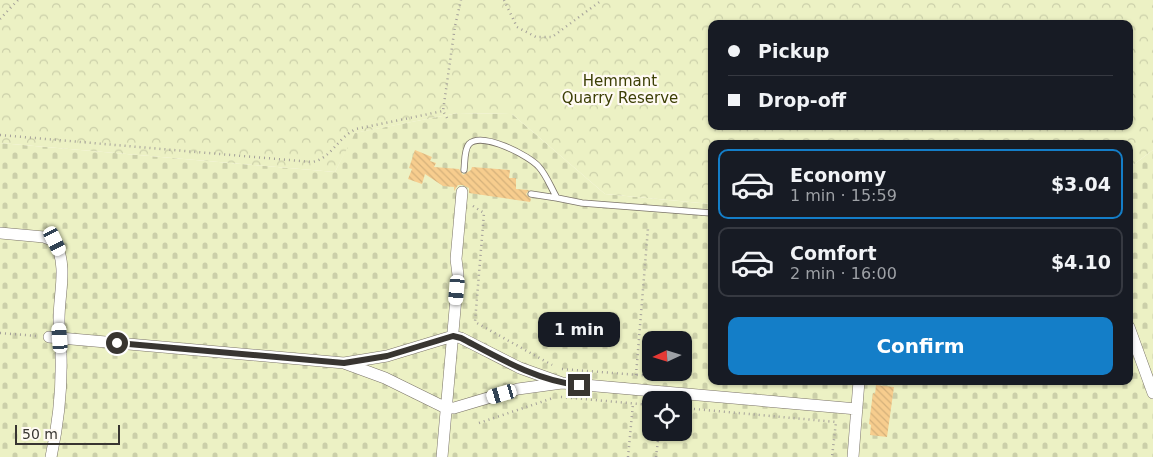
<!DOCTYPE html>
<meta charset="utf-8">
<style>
:root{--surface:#171b24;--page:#20242c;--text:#f1f3f6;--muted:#9ea1a6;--line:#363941;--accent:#147ec8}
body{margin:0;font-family:"DejaVu Sans",sans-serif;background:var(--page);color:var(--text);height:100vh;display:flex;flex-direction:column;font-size:19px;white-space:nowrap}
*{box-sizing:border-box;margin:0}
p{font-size:16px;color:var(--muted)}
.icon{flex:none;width:28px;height:28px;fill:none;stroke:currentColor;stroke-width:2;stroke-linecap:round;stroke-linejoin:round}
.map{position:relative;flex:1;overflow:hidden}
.drawer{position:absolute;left:708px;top:140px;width:425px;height:245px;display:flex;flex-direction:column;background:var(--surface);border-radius:10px;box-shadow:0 1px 4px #0004}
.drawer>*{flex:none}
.top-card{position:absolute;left:708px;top:20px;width:425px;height:110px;border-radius:10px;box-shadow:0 1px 4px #0004;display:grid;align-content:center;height:110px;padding:0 20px;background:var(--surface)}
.needle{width:32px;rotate:266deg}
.tools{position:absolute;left:642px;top:331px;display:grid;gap:10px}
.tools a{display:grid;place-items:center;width:50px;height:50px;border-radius:10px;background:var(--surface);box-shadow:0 1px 4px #0004;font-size:25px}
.scale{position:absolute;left:15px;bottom:12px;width:105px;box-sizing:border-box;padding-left:5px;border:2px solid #383531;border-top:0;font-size:14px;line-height:18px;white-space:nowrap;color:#383531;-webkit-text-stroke:4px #fffaf3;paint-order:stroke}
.end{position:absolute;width:22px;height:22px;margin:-11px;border:6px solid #383531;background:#fff;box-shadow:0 0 0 2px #fff}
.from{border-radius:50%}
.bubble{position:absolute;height:35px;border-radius:10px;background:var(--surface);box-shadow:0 1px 4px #0004;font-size:16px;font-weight:700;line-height:35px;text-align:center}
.car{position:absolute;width:15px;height:30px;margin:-15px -8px;border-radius:6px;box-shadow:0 0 4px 1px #0007;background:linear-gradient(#fff 24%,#345 0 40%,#fff 0 76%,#345 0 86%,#fff 0)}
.top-card b{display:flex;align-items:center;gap:18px;height:48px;font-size:19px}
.top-card b+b{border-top:1px solid var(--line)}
.top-card i{width:12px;height:12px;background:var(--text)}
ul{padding:9px 0 0;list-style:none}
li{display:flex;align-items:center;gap:15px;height:70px;margin:0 10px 8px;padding:0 10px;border:2px solid var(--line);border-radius:10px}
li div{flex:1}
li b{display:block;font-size:19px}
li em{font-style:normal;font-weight:700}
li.selected{border-color:var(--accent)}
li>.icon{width:45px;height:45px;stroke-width:1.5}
.action{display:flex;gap:10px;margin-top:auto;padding:10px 20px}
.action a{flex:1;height:58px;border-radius:10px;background:var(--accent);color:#fff;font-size:20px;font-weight:700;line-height:58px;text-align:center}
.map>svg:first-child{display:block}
.cemetery{fill:url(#cemetery-stones);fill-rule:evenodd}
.park{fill:url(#park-crowns);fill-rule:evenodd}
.building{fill:url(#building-back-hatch)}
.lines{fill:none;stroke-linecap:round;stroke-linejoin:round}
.lane-casing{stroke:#7a7368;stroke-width:7}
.street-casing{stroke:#7a7368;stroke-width:12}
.path{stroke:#a39f99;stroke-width:2.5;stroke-dasharray:1 4;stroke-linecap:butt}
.lane{stroke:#fff;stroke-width:5.5}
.street{stroke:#fff;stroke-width:11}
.route{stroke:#383531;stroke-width:6}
.labels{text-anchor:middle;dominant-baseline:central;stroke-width:4.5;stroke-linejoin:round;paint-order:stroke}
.park-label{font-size:15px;fill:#3c3f05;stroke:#fffaf3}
</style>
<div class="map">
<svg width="1153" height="457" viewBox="0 0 1153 457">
<defs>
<pattern id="cemetery-stones" width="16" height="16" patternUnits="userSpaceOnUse" patternTransform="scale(1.25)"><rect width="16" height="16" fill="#ecf1c4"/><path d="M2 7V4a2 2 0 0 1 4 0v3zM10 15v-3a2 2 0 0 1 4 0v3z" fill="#cbcfa9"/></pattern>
<pattern id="park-crowns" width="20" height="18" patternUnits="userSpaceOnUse" patternTransform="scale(1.25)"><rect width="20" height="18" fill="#ecf1c4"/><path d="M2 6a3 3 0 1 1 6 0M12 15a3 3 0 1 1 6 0" fill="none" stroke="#cbcfa9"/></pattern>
<pattern id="building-back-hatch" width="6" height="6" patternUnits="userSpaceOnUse" patternTransform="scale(1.25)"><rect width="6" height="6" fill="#f7cd8e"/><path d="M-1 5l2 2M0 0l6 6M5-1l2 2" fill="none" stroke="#d4b17b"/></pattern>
</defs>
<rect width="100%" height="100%" fill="#fffaf3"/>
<!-- cemetery -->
<path class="cemetery" d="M458,113L512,114L605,194L711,204V381H1129V168L1153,150V457H0V143L335,172L354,133ZM651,340H684V372H651ZM651,400H684V432H651Z"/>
<!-- park -->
<path class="park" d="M0,0H1153V150L1129,168V144H711V204L605,194L512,114L458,113L355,133L335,172L0,143ZM711,24H1129V126H711Z"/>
<!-- building -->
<path class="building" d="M415,150L432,157L430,161L436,163L434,167L459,169L463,175L471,170L472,167L510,170L509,178H516V189L529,190L526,194L531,199L530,202L469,193V188L463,185H458L454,191V187L443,186L425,174L422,184L408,179L412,169L409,168Z
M876,385L894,387L887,437L870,435L871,425L869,424L873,393L875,394Z"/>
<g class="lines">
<!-- lane casing -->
<g class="lane-casing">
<path id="lane" d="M464,170C465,162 464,150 469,144C482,131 530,156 539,167C547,176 551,188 557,198L531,194
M557,198L582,203L711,213"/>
</g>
<!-- street casing -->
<g class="street-casing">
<path id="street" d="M0,233L44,237L55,241C68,267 59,292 59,320C59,331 61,343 61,354C62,387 58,425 51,457
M1129,327L1153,393
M49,337L344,363L385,378L446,408H454L518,389L562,383L520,368L461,338L453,336L387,356L344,363
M562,383L857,409
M442,457L458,275L456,259L462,192
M853,457L859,381"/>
</g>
<!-- path -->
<path class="path" d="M504,0L517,27L536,37H552L602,0
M0,19L18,0
M447,118L443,111L455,26L461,0
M0,135L312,162C331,159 337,138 356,129L443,111
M473,206L484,213L475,322L552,365
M0,333L37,336
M562,369L664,377V379
M636,375L648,228
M561,397L651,405
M684,408L836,422L832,457
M479,423L553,398
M628,457L633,404
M656,457L659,432"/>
<!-- lane -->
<use href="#lane" class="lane"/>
<!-- street -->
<use href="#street" class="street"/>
</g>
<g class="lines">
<!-- route -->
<path class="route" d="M117,343L344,363L387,356L453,336L461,338C497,357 537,381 579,385"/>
</g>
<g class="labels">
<!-- park labels -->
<g class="park-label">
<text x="620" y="81">Hemmant<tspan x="620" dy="17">Quarry Reserve</tspan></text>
</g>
</g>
</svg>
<div class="tools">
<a><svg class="needle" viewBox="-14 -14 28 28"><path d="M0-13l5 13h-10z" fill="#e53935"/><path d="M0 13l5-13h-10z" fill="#9ea1a6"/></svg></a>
<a><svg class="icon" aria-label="locate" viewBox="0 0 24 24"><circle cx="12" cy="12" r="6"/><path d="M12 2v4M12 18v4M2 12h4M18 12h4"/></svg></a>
</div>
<div class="scale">50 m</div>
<i class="end from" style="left:117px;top:343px"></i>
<i class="end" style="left:579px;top:385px"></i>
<div class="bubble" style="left:538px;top:312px;width:82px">1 min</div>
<i class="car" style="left:55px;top:241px;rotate:154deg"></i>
<i class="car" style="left:457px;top:290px;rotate:185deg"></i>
<i class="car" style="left:60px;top:338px;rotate:356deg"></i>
<i class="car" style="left:502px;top:394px;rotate:254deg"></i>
<div class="top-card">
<b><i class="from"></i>Pickup</b>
<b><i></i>Drop-off</b>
</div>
<section class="drawer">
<ul>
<li class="selected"><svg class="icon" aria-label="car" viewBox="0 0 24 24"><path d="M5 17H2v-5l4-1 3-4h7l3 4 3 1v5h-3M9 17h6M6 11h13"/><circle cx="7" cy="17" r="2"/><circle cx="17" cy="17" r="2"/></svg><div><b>Economy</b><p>1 min · 15:59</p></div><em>$3.04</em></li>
<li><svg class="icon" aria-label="car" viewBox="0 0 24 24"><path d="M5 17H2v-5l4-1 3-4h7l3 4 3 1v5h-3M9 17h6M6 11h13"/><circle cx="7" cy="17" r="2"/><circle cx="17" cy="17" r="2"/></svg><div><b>Comfort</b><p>2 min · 16:00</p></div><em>$4.10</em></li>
</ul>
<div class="action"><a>Confirm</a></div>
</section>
</div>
